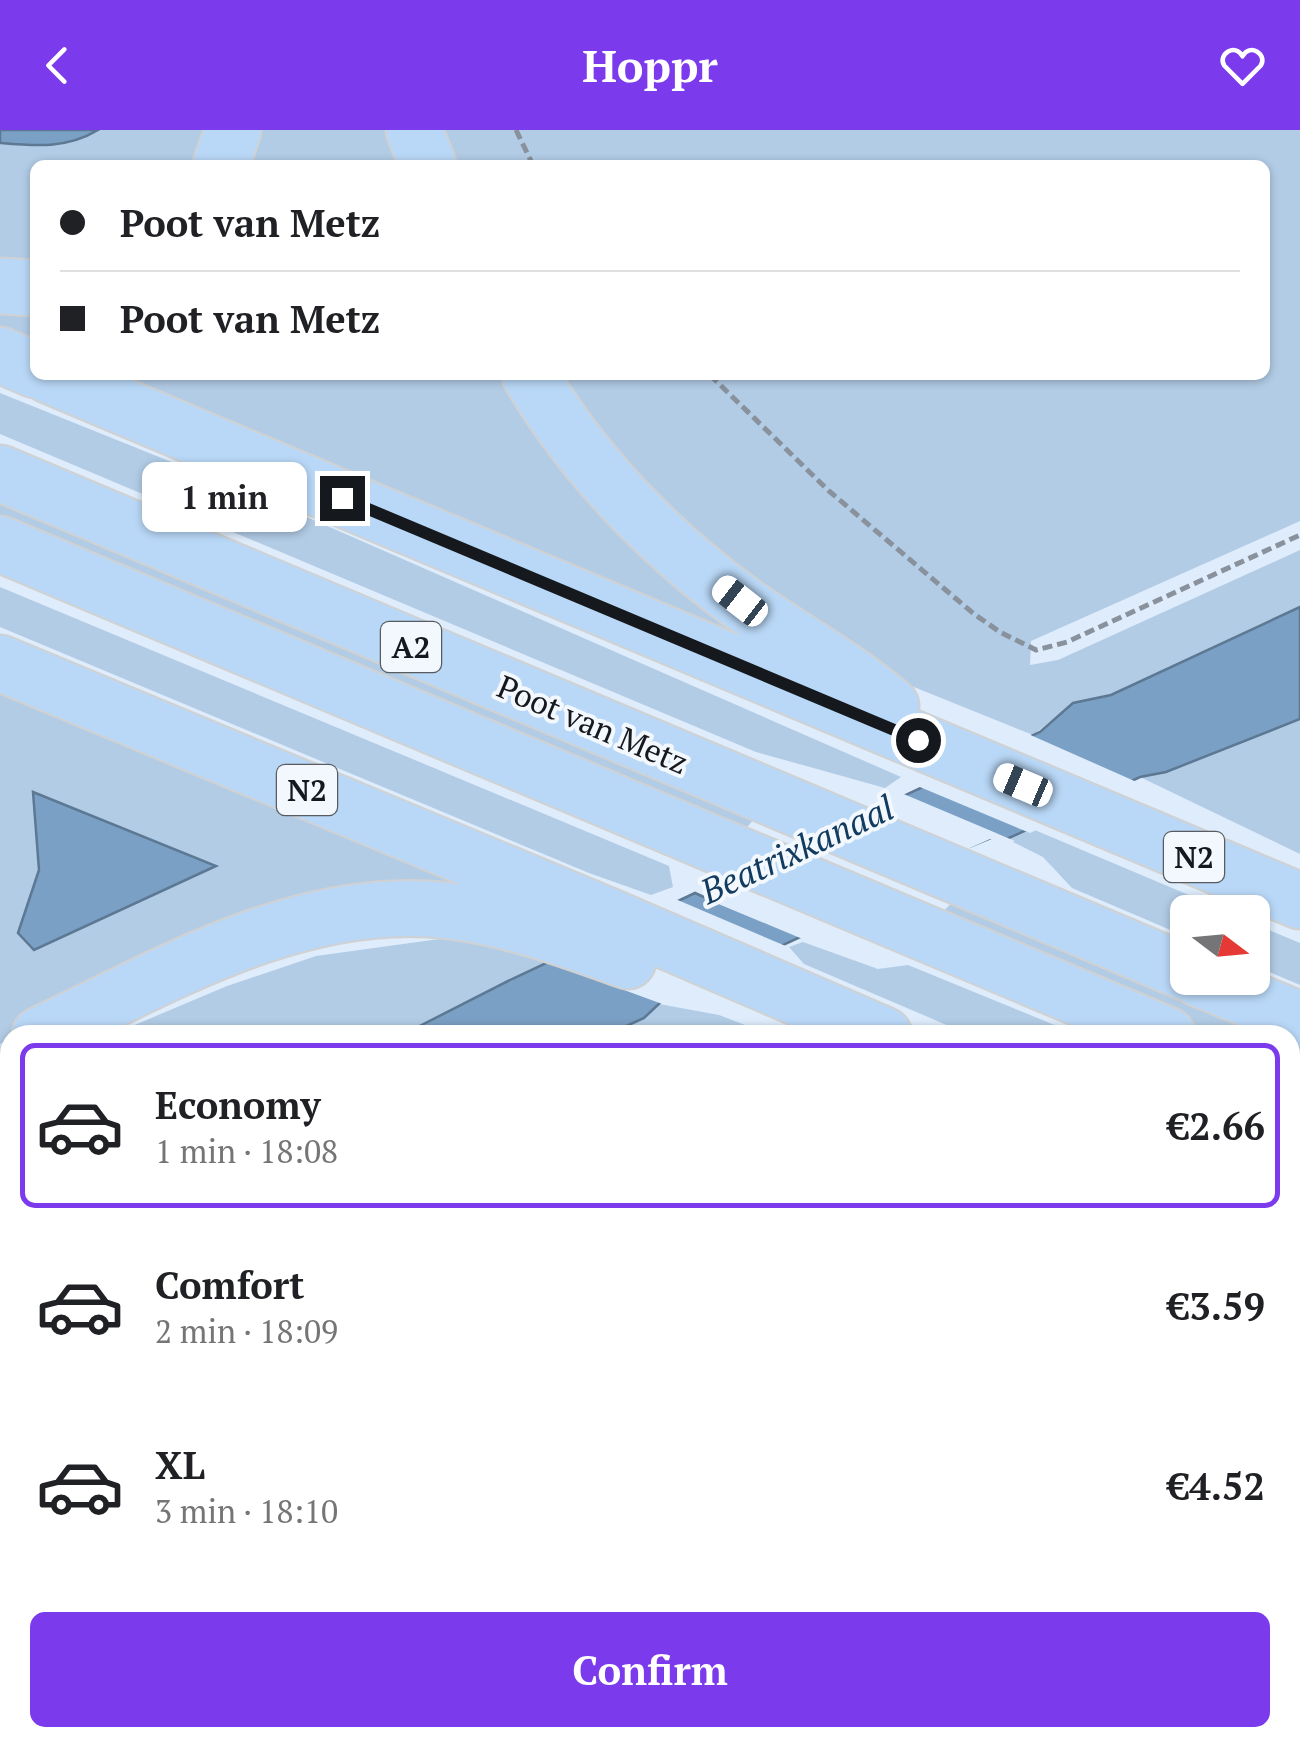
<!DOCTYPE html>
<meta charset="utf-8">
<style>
:root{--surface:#fff;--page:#f2f2f2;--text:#202124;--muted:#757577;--line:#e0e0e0;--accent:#7c3aed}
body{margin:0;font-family:"PT Serif",serif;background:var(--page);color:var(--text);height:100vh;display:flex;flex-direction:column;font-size:38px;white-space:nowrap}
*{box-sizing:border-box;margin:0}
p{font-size:32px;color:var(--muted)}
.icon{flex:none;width:55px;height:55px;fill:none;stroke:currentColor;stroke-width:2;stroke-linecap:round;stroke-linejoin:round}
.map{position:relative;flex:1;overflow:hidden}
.details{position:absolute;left:0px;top:895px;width:1300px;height:722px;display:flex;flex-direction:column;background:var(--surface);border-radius:30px 30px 0 0;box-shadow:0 2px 8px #0004}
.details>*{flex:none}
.top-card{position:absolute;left:30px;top:30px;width:1240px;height:220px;border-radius:15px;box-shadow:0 2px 8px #0004;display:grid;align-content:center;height:220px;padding:0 30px;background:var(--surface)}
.needle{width:65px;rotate:106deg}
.buttons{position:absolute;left:1170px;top:765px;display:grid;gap:20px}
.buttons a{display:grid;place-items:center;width:100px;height:100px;border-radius:15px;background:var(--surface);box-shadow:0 2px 8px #0004;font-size:50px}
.end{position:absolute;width:45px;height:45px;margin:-22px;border:12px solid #15191e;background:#fff;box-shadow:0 0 0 5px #fff}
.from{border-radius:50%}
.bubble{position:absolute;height:70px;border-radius:15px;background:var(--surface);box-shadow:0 2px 8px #0004;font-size:32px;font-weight:800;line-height:70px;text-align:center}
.car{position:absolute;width:30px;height:60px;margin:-30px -15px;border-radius:12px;box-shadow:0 0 8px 2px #0007;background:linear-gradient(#fff 24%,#345 0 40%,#fff 0 76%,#345 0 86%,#fff 0)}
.top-card b{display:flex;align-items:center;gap:35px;height:95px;font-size:38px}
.top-card b+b{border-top:2px solid var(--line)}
.top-card i{width:25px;height:25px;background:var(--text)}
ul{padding:18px 0 0;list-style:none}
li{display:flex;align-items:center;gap:30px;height:165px;margin:0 20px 15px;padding:0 10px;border:5px solid transparent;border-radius:15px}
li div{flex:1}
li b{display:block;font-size:38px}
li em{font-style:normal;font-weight:800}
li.active{border-color:var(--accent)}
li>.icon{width:90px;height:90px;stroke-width:1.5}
.button{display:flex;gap:20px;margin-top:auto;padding:20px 30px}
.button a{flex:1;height:115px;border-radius:15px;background:var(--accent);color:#fff;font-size:40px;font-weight:800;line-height:115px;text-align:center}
header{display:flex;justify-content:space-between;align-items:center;height:130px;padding:0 30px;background:var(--accent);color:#fff;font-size:45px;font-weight:800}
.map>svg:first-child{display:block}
.green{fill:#b2cce6;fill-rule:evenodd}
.water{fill:#7ba0c5;stroke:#5c7893;stroke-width:2.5}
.pier{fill:#deecfb}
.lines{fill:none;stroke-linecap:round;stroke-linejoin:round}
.street-casing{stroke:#64707c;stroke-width:36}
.highway-casing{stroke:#d0d1d2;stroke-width:59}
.path{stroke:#88919c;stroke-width:5;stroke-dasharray:10 5;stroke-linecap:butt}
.street{stroke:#fff;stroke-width:32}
.highway{stroke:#b9d8f7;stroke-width:55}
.wall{fill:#afb1a3}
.shaded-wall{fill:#8e9084}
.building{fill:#cbcebd;stroke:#8e9084;stroke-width:2.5}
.route{stroke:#15191e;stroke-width:12}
.labels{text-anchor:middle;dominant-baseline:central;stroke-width:8;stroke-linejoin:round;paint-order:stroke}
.shield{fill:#f3f8fe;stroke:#585c61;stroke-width:2.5}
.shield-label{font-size:30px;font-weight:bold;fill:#15191e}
.street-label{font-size:32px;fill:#15191e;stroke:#f3f8fe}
.water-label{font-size:35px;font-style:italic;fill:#123b60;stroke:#f3f8fe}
</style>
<header><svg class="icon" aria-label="back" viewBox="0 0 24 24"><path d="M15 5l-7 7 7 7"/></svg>Hoppr<svg class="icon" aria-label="heart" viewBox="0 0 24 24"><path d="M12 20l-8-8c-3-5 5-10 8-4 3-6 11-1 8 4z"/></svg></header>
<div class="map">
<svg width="1300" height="1616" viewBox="0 0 1300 1616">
<rect width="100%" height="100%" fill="#deecfb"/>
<!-- green -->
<path class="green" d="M98,0H222L207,35H35V147L0,146V13C34,16 68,17 98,0Z
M244,0H400L414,35H231Z
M427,0H1300V391L1031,511L1030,535L1058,530L1300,420V476L1111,565L1073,573L1033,605L904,553L675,400L557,245H1265V35H442Z
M0,166L35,169V222L0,207Z
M90,245H521L857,556Z
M0,263L293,381L901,647L885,658L756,622L0,304Z
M0,371L754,689L743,702L0,395Z
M0,457L669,736L673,757L651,765L589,743L0,497Z
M0,550L543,777L448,768L10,905V909L0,914ZM34,663L215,736L19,802L39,740Z
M1300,589V724L1140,647L1166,642Z
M1030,698L1229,782H1188L1187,807L1072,758L1043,727L1007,709Z
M956,769L1281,905H1219L938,786Z
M1252,793L1300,813V855L1253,835Z
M454,807L547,833L402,905H111L227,856L316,826Z
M803,812L878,839L908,835L1079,905H970L804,834L789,817Z
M659,874L719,885L771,905H607L644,888Z
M10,953V1076L0,1081V958Z
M1290,1111L1300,1115V1274L1290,1275Z
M906,1608H1035L1037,1616H909Z
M1161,1608H1290L1291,1610L1280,1616H1163Z"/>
<!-- water -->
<path class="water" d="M0,0H98C67,19 35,16 0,13Z
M1300,477V589L1166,642L1140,647L1007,709L998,705L890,750L881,770L663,870L644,888L607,905H402L512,849L695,763L706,768L734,755L818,706L1040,602L1073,573L1111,565Z
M33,662L216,736L34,820L18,803L39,740Z
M10,1076V1181L0,1186V1081Z"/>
<!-- pier -->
<path class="pier" d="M1026,603L1139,653L1030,703L915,655Z
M899,662L1015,711L1006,714L990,709L970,718L963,735L904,759L893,756L884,775L805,810L704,768L734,754L741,736L799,713L819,700Z
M673,768L788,817L665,875L542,830Z"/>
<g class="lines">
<!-- street casing -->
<g class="street-casing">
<path id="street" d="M1290,1570L1300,1600
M118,1608L121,1616
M785,1608L788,1616
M1043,1608L1046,1616
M651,1616L677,1608"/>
</g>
<!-- highway casing -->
<g class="highway-casing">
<path id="highway" d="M414,0L428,35
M221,35L233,0
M0,156L35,158
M0,225L35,240
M48,245L1300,771
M530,245C582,333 657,411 739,471C789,507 844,536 891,576
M0,343L1188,843
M0,414L1167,905
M0,533L613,788L884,905
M1198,848L1300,890
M40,905C161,848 290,771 429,779C498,783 564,808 628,831
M1290,956L1300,961
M1290,1076L1300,1080"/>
</g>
<!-- path -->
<path class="path" d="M516,0L533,35
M710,245L829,361L974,484L1000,502L1036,520L1067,512L1300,405
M1290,1205L1300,1209
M0,1278L10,1273"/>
<!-- street -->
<use href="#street" class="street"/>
<!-- highway -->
<use href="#highway" class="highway"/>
</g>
<!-- wall -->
<path class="wall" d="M1300,1274V1411L1290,1380V1277Z
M10,1334V1453L0,1448V1354Z
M340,1608H409L412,1616H343Z
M846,1608H904L907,1616H848Z
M1104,1608H1162L1165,1616H1107Z"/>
<!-- shaded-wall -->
<path class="shaded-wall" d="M596,1608H612L596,1613Z"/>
<!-- building -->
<path class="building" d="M1300,1274V1387L1290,1357V1277Z
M10,1334V1440L0,1435V1354Z
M348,1608H409L412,1616H350Z
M527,1608H530L533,1616H503Z
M541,1608H560L563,1616H544Z
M853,1608H904L907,1616H856Z
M1112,1608H1162L1165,1616H1115Z"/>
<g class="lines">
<!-- route -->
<path class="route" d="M342,368L918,610"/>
</g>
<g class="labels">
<!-- shield labels -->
<g class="shield">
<rect x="381" y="492" width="60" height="50" rx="8"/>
<rect x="277" y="635" width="60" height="50" rx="8"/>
<rect x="1164" y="702" width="60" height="50" rx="8"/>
</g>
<g class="shield-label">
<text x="411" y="517">A2</text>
<text x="307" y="660">N2</text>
<text x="1194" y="727">N2</text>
</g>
<!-- street labels -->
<g class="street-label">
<text transform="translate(593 594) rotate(23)">Poot van Metz</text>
</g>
<!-- water labels -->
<g class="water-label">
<text transform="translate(797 719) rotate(-25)">Beatrixkanaal</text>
</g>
</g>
</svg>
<div class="buttons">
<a><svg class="needle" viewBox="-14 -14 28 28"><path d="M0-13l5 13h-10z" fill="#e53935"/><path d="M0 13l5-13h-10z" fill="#757577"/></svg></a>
</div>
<i class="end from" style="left:918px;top:610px"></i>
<i class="end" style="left:342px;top:368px"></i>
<div class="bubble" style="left:142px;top:332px;width:165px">1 min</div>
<i class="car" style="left:740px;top:471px;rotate:308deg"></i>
<i class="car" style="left:1023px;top:655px;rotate:293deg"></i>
<div class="top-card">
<b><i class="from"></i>Poot van Metz</b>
<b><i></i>Poot van Metz</b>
</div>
<section class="details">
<ul>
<li class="active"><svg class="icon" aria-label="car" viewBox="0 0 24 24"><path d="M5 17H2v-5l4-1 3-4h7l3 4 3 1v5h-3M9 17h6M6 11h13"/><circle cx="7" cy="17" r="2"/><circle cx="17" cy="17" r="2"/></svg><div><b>Economy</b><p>1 min · 18:08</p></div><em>€2.66</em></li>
<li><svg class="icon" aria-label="car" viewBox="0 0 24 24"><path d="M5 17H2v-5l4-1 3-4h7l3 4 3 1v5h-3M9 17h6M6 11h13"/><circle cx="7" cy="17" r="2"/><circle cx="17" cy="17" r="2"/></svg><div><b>Comfort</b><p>2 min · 18:09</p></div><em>€3.59</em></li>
<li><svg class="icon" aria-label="car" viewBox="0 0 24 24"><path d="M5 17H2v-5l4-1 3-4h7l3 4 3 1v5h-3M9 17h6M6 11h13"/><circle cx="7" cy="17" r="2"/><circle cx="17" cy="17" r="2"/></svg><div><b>XL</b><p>3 min · 18:10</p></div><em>€4.52</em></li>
</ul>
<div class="button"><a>Confirm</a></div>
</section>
</div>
